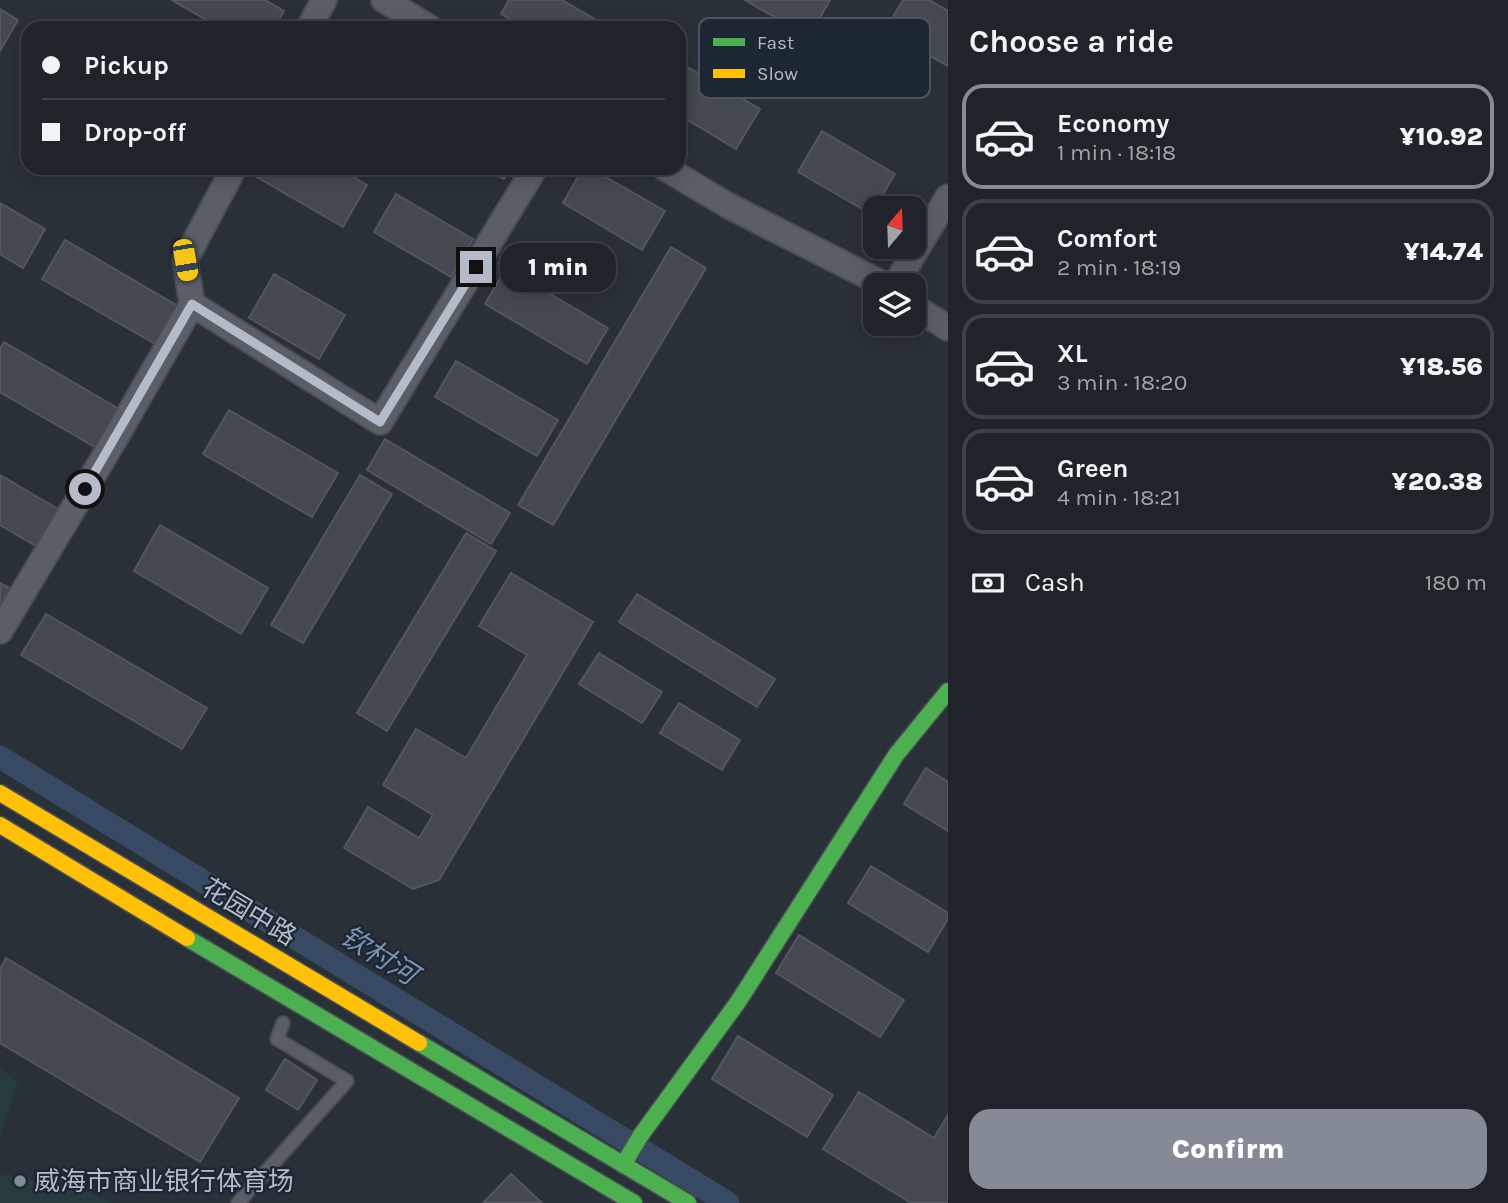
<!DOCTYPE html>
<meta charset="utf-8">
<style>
:root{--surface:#20242a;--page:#2d3036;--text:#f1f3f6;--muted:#a2a4a8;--line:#3d4147;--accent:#848b96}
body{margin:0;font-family:Karla,"Noto Sans SC",sans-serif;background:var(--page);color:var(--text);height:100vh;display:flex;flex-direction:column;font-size:26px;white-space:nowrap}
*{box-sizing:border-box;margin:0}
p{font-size:23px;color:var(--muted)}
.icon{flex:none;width:38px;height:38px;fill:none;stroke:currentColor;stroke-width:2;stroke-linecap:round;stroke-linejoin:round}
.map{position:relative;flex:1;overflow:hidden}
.panel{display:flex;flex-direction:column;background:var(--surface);width:560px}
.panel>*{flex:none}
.banner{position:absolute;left:21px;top:21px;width:665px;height:154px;border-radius:21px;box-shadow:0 4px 18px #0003,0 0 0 2px var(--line);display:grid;align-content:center;height:154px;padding:0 21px;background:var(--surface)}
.needle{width:46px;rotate:19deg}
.buttons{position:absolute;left:863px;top:196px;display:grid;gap:14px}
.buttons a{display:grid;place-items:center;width:63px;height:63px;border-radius:14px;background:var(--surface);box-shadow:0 4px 18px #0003,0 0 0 2px var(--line);font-size:35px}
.end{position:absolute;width:32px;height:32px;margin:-16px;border:9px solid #b4bcc9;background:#111;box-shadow:0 0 0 4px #111}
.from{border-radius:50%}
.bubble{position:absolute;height:49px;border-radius:21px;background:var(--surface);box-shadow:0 4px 18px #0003,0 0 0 2px var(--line);font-size:23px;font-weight:800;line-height:49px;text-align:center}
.car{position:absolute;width:21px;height:42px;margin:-21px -10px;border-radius:9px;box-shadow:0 0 5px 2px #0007;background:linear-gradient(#f5c518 24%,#345 0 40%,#f5c518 0 76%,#345 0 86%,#f5c518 0)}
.banner b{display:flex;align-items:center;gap:24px;height:66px;font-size:26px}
.banner b+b{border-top:2px solid var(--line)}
.banner i{width:18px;height:18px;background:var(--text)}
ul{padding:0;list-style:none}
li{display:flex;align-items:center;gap:21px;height:105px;margin:0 14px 10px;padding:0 7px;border:4px solid var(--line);border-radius:21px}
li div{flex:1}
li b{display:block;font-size:26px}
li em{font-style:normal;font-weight:800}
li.on{border-color:var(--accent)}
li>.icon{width:63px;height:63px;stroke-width:1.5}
h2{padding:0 21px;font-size:32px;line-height:84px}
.pay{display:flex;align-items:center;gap:18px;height:77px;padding:0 21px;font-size:26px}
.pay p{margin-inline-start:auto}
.action{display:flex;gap:14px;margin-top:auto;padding:14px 21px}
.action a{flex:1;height:80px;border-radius:21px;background:var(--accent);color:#fff;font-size:28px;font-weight:800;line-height:80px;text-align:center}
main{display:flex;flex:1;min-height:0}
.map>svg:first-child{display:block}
.green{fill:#273a3e}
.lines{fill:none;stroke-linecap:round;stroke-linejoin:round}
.canal{stroke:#384963;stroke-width:23}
.building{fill:#444950;stroke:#52575f;stroke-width:2}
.lane-casing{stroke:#484c53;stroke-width:16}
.street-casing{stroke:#484c53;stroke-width:28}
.fast-casing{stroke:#484c53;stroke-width:19}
.slow-casing{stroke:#484c53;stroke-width:19}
.lane{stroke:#5a5e66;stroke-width:12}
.street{stroke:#5a5e66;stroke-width:24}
.fast{stroke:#4caf50;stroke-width:16}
.slow{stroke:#ffc107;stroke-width:16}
.route{stroke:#b4bcc9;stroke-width:9}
.poi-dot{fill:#848b96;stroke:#1d2633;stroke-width:2.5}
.labels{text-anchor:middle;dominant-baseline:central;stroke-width:5;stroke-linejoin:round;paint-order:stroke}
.street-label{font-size:26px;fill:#b4bcc9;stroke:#1d2633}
.poi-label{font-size:26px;fill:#b4bcc9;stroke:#1d2633;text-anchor:start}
.water-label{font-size:28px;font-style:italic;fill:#7c92b1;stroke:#1d2633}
.key{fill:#1d2633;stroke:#4a5360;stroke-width:2}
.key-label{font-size:19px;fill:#b4bcc9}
</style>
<main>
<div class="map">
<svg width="948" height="1203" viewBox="0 0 948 1203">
<rect width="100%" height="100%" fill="#2a3038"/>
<!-- green -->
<path class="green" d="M0,1068L18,1083L0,1136Z
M0,1174L80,1189L113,1203H0Z"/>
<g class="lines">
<!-- canal -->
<path class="canal" d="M0,757L728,1203"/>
</g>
<!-- building -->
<path class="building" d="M172,0H265L284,11L274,28H220Z
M509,0H562L610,28H526L501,14Z
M745,0H830L809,37Z
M903,0H929L948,11V66L885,30Z
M0,9L18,20L0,51Z
M679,62L760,109L736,149L679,115Z
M822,131L895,174L871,214L798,172Z
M257,168H338L367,185L343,227L253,175Z
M484,168H510L504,179Z
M583,168H590L665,211L642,250L563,203Z
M396,194L473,239L451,277L374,232Z
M0,203L45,229L23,268L0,254Z
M65,240L178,306L155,344L42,279Z
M671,247L706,268L553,525L518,505Z
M506,268L608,328L587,364L485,304Z
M274,274L345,315L319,359L249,318Z
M4,342L121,410L98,449L0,392V349Z
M456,361L558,420L537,456L435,397Z
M229,410L338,473L312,517L203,454Z
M385,439L510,513L491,544L367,470Z
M0,475L58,509L36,546L0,525Z
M360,475L392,494L303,643L271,625Z
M160,525L268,588L241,634L134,571Z
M466,533L496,551L387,731L357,713Z
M511,573L593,622L439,880L413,889L344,848L368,807L419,838L433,815L383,785L416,729L466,758L527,655L479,626Z
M0,583L11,589L0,609Z
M637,594L775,679L757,707L619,622Z
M46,614L207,708L182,749L21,655Z
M599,653L662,692L642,723L579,684Z
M679,703L740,740L722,770L660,733Z
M926,768L948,782V831L904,804Z
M871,866L948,913V919L928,952L848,903Z
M799,935L904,1000L880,1037L776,973Z
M6,958L239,1098L200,1162L0,1043V969Z
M738,1036L833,1095L807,1137L712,1079Z
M285,1059L317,1080L298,1110L266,1090Z
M859,1092L934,1138L948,1115V1203H911L823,1149Z
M511,1174L542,1203H483Z"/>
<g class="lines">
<!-- lane casing -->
<g class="lane-casing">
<path id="lane" d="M238,1203L347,1081L277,1039L283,1023"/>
</g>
<!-- street casing -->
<g class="street-casing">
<path id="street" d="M384,0L430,28
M309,28L324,0
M665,168L729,206L885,285
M895,285L948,197
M192,304L380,422L535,168
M914,307L948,328
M0,631L113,442L192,304L185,260L234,168"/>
</g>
<!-- fast casing -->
<g class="fast-casing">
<path id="fast" d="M187,938L634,1203
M419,1043L688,1203
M623,1165L641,1135L738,1002L896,755L948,691"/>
</g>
<!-- slow casing -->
<g class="slow-casing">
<path id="slow" d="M0,793L419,1043
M0,825L187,938"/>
</g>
<!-- lane -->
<use href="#lane" class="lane"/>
<!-- street -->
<use href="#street" class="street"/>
<!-- fast -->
<use href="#fast" class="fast"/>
<!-- slow -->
<use href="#slow" class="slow"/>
</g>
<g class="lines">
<!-- route -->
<path class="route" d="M85,489L192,304L380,422L476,267"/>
</g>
<!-- markers -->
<circle class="poi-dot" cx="20" cy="1181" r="7"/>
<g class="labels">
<!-- street labels -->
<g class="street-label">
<text transform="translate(249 912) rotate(31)">花园中路</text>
</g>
<!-- poi labels -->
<g class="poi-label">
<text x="34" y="1181">威海市商业银行体育场</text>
</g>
<!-- water labels -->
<g class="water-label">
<text transform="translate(379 955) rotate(32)">钦村河</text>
</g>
</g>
<!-- legend -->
<rect x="699" y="18" width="231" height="80" rx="10" class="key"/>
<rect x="713" y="38" width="32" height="8" fill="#4caf50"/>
<rect x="713" y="69" width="32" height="9" fill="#ffc107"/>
<g class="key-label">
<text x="757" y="49">Fast</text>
<text x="757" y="80">Slow</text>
</g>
</svg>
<div class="buttons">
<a><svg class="needle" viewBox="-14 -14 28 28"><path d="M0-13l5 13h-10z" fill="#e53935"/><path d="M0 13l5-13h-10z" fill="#a2a4a8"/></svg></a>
<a><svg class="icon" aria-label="layers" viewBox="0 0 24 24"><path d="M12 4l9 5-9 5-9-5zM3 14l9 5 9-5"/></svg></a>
</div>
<i class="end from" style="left:85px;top:489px"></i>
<i class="end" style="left:476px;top:267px"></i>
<div class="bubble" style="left:500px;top:243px;width:116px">1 min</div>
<i class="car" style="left:185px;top:260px;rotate:170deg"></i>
<div class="banner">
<b><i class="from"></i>Pickup</b>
<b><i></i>Drop-off</b>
</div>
</div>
<section class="panel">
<h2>Choose a ride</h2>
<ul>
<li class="on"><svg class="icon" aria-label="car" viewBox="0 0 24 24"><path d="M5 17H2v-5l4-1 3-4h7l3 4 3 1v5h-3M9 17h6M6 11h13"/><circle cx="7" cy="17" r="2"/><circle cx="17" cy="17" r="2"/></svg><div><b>Economy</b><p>1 min · 18:18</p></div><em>¥10.92</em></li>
<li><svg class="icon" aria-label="car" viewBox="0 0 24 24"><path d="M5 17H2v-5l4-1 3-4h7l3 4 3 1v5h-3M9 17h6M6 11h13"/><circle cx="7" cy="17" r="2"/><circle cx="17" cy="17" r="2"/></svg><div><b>Comfort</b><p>2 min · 18:19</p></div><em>¥14.74</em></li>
<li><svg class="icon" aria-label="car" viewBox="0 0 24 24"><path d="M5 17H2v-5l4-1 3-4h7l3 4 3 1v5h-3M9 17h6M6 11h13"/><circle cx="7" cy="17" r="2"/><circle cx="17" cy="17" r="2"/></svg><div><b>XL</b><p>3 min · 18:20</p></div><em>¥18.56</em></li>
<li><svg class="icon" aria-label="car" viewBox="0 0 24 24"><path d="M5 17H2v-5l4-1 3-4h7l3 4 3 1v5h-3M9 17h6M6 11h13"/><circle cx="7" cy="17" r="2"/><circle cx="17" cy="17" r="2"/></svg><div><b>Green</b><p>4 min · 18:21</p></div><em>¥20.38</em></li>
</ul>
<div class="pay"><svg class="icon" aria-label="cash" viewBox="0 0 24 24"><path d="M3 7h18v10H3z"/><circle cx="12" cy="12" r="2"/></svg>Cash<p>180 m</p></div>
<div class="action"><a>Confirm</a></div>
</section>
</main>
